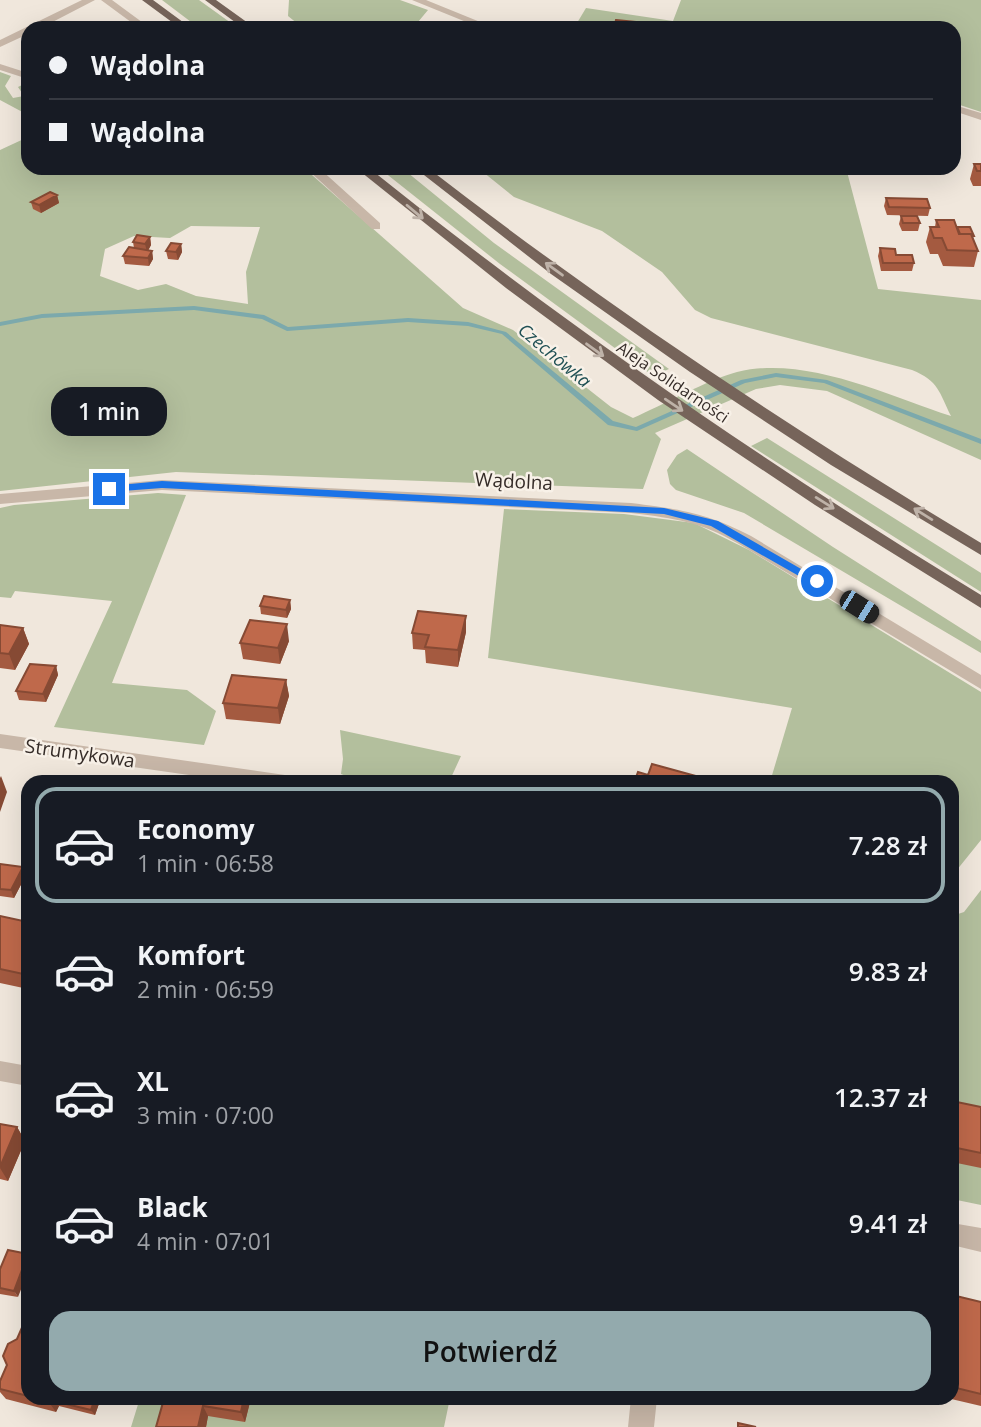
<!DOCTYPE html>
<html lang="pl">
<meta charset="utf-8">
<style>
:root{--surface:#171b24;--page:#20242c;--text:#f1f3f6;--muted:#9ea1a6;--line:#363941;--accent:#93aaad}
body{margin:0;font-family:"Open Sans",sans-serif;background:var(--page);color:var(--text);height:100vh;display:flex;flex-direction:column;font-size:26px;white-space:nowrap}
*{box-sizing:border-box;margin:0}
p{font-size:23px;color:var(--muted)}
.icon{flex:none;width:38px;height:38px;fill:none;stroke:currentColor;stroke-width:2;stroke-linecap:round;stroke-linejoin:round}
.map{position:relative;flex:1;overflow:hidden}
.side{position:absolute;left:21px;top:775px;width:938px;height:630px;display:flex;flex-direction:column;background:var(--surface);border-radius:21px;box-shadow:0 7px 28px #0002}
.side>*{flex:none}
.top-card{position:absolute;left:21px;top:21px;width:940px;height:154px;border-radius:21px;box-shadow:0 7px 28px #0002;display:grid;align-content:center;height:154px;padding:0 28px;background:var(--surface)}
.end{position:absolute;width:32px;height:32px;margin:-16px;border:9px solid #1a73e8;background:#fff;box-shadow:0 0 0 4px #fff}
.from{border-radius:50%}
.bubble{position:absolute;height:49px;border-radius:21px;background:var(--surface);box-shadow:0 7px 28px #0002;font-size:23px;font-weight:600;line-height:49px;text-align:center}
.car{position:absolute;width:21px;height:42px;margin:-21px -10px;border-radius:9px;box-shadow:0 0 5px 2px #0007;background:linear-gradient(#222 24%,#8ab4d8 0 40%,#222 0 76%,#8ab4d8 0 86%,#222 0)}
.top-card b{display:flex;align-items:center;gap:24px;height:66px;font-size:26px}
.top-card b+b{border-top:2px solid var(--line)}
.top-card i{width:18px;height:18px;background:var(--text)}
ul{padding:12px 0 0;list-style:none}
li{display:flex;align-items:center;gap:21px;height:116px;margin:0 14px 10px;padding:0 14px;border:4px solid transparent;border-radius:21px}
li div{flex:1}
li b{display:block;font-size:26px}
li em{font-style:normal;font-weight:600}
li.on{border-color:var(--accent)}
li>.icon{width:63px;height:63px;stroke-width:1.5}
.cta{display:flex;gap:14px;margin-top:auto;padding:14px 28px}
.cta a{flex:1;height:80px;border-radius:21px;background:var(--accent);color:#111;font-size:28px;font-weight:600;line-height:80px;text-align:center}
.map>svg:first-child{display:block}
.green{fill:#b3bf9d;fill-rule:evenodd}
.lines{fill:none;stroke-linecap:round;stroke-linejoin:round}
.stream{fill:#7ca9ac;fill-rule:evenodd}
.minor{fill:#c8b7a8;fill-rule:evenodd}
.major{fill:#76645a;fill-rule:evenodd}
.wall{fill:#a45a40}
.shaded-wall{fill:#864a34}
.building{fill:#bf694b;stroke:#864a34;stroke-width:2}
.oneway{stroke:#beb2a8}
.route{fill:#1a73e8}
.labels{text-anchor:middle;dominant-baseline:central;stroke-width:5;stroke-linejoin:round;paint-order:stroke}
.far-street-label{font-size:16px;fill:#352c28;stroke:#f8f1e8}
.far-water-label{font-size:18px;font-style:italic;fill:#205054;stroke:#f8f1e8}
.street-label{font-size:19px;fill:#352c28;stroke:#f8f1e8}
</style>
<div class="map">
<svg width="981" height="1427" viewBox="0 0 981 1427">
<rect width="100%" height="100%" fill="#f0e7dc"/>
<!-- green -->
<path class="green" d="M162,0H199L238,28H199Z
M289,0H400L428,10L413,28H303L288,16Z
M681,0H981V112L954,103V28H725L673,21L665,28H574L586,8L673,21Z
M0,72L11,76L5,86L13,98L24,96L18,87L28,82V115L0,100Z
M28,137V168H304L463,308L513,330L611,407L633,418C663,405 707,380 737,372C805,355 887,395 951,416C939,392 939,381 912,370L711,318L695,310L662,272L602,231L514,197L478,168H846L878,289L981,300V460L827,391L780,385L756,389L655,433L661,439L643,489L176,472L0,491V150ZM191,226L260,227L246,272L248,304L196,296L166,284L138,290L100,276L105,249L134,236L170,238Z
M379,168H402L494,243L669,369L653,376L500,264Z
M767,438L981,573V592L751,446Z
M687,449L833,547L981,641V653L744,513L676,490L670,484L667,470L677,455Z
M158,493L186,495L112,683L187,690L216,711L204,745L54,727L112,601L15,591L11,598L0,597V508L14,505Z
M504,509L624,514L694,523L749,550L981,692V840L952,876V782H770L792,708L488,658Z
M340,730L461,756L449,782H361L341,774L343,759Z
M981,890V1205L952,1199V916L964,912Z
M140,1398H450L444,1427H131Z"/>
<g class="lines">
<!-- stream -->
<path class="stream" d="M194,306L264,315L288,327L408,318L468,322L506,332L613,421L636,427L741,380L776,373L827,380L981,439V444L824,383L776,377L745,383L637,431L608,425L502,334L468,326L408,322L287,331L262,319L194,310L42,318L0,326V322L42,314Z"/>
<!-- minor -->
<path class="minor" d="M82,0H95L41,28H28V34L0,47V40Z
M101,0H112L150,28H139Z
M412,0H426L495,28H481Z
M682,25H703L708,28H677Z
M0,64L28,73V79L0,70Z
M954,105L981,113V120L954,111Z
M306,168H319L380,223V229H372Z
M162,480L631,503C679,509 707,513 751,536L981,675V689L739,544C698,521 678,519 631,513L162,490L0,504V494Z
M0,734L285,775L291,777L294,782H238L0,748Z
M0,1061L28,1066V1086L0,1081Z
M952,1223L981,1228V1252L952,1245Z
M631,1398H657L654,1427H628Z"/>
<!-- major -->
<path class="major" d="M142,0H153L191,28H180Z
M205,0H216L255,28H243Z
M356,168H369C564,324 767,465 981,595V608L815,505L658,400L506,288Z
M415,168H428C605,305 789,428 981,543V555L831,465L690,372L551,274Z"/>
</g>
<!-- wall -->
<path class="wall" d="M981,163V186H973L970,179L974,164Z
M57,195L59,203L41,213L33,209L31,202Z
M886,198L930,208L928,216L887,215L884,206Z
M901,216L920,223L918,231H902L899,224Z
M936,220L957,227L974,236L973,238L978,251L974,267L943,266L938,254H930L926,242L930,227H935Z
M150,237L151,245L148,251H152L153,259L149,266L125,264L123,256L134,248L133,242Z
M181,244L182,252L178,260L168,259L166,251Z
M880,248L914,263L912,271H881L878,256Z
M290,600L291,609L287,618L261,614L260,606Z
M0,625L23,628L29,644L15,670L0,668Z
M466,632L458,667L426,663L425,650L413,649L412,633Z
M289,641L280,664L243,659L240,643Z
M56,666L58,675L46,702L19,700L16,691Z
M286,680L289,696L280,724L226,719L223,703Z
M0,864L26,875L14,898L0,896Z
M0,916L28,922V989L0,983Z
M952,1101L981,1107V1168L952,1162Z
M0,1124L17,1127L25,1141L8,1181L0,1179Z
M0,1269L18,1297L0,1294Z
M952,1295L981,1302V1406L947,1398H952Z
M28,1324V1398H101L95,1415L59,1406L56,1412L6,1399L0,1392V1381L17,1339Z
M197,1398H251L245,1422L208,1416L206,1427H156L195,1404Z"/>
<!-- shaded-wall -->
<path class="shaded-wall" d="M57,195L59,203L41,213L39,205Z
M150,237L151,245L147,252L145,244Z
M181,244L182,252L178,260L176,252Z
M152,251L153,259L149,266L148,258Z
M290,600L291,609L287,618L286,610Z
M466,616V632L458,667V650Z
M287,624L289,641L280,664L278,648Z
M23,628L29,644L15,670L9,654Z
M56,666L58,675L46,702L43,694Z
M286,680L289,696L280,724L278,708Z
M1,776L7,792L0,812V778Z
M23,867L26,875L14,898L11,890Z
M17,1127L25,1141L8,1181L0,1168Z
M28,1256V1272L18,1297L14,1291Z
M50,1398H61L54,1401L59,1406L56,1412L48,1401Z
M95,1398H101L95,1415L91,1410Z
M244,1398H251L245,1422L241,1412Z
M203,1406L208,1416L206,1427H198Z"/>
<!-- building -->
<path class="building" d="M616,20L635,22L634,27L646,28H603L605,23L615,24Z
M449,24L475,28H446Z
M974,164H981V171H977Z
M50,192L57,195L39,205L31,202Z
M886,198L927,199L930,208L889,207Z
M901,216H917L920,223H903Z
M936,220H954L959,234H971L978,251L947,250L942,238H934L930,227H939Z
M957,227H970L974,236H972L971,234H960Z
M137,235L150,237L145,244L133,242Z
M171,243L181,244L176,252L166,251Z
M129,247L152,251L148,258L123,256Z
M880,248L895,249L896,255H912L914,263H883Z
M264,596L290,600L286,610L260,606Z
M418,611L466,616L458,650L425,647L429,635L412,633Z
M250,620L287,624L278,648L240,643Z
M0,625L23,628L9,654L0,653Z
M30,664L56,666L43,694L16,691Z
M232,675L286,680L278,708L223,703Z
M652,764L703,778L702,782H642L635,780L638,772L648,775Z
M40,779L54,782H38Z
M98,780L112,782H97Z
M0,864L23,867L11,890L0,889Z
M0,916L28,922V975L0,969Z
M952,1101L981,1107V1153L952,1147Z
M0,1124L17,1127L0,1167Z
M8,1250L28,1254L14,1291L0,1288V1269Z
M952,1295L981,1302V1394L952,1387Z
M24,1323L28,1324V1396L0,1389V1381L7,1365L3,1356L8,1344L17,1339Z
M37,1398H50L48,1401Z
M55,1398H95L91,1410L54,1401Z
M197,1398H244L241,1412L203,1406L198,1427H156L164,1399L195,1404Z
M738,1423L756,1427H738Z"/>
<!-- one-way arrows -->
<defs><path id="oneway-shaft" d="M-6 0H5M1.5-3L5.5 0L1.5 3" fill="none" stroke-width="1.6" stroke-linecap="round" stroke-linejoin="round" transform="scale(1.75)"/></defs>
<g class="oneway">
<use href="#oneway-shaft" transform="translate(415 212) rotate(40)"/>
<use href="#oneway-shaft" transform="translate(554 269) rotate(-144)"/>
<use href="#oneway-shaft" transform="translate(595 350) rotate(36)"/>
<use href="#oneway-shaft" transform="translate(674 405) rotate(34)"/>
<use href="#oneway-shaft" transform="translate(825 503) rotate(32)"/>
<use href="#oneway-shaft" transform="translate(923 514) rotate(-148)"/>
</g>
<!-- route -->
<path class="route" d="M162,481L664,508L718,521L822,581L813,584L711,526L664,514L162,488L109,492L104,489L109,486Z"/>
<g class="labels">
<!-- far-street labels -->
<g class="far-street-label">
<text transform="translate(673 382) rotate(34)">Aleja Solidarności</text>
</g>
<!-- far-water labels -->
<g class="far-water-label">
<text transform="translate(555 355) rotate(40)">Czechówka</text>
</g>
<!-- street labels -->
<g class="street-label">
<text transform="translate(514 481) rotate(3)">Wądolna</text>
<text transform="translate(80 753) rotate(8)">Strumykowa</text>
</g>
</g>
</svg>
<i class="end from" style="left:817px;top:581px"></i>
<i class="end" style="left:109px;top:489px"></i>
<div class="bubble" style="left:51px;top:387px;width:116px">1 min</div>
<i class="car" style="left:859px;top:607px;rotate:122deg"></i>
<div class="top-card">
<b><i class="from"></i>Wądolna</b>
<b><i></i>Wądolna</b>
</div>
<section class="side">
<ul>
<li class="on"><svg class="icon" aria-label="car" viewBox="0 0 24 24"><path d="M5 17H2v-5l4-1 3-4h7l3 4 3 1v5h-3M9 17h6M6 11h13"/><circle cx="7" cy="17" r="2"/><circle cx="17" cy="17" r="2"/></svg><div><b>Economy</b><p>1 min · 06:58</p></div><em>7.28 zł</em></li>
<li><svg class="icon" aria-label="car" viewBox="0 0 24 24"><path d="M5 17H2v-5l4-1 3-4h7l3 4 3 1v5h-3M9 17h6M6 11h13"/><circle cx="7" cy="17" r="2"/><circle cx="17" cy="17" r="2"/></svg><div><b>Komfort</b><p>2 min · 06:59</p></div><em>9.83 zł</em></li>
<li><svg class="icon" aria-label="car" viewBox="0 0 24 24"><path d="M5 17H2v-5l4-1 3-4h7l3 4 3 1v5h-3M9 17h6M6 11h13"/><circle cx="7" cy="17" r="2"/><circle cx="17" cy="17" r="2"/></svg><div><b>XL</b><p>3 min · 07:00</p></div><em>12.37 zł</em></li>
<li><svg class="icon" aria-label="car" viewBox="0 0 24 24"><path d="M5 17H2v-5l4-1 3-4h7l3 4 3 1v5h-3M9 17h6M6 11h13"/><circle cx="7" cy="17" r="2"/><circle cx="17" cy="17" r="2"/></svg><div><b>Black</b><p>4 min · 07:01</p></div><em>9.41 zł</em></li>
</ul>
<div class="cta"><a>Potwierdź</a></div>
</section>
</div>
